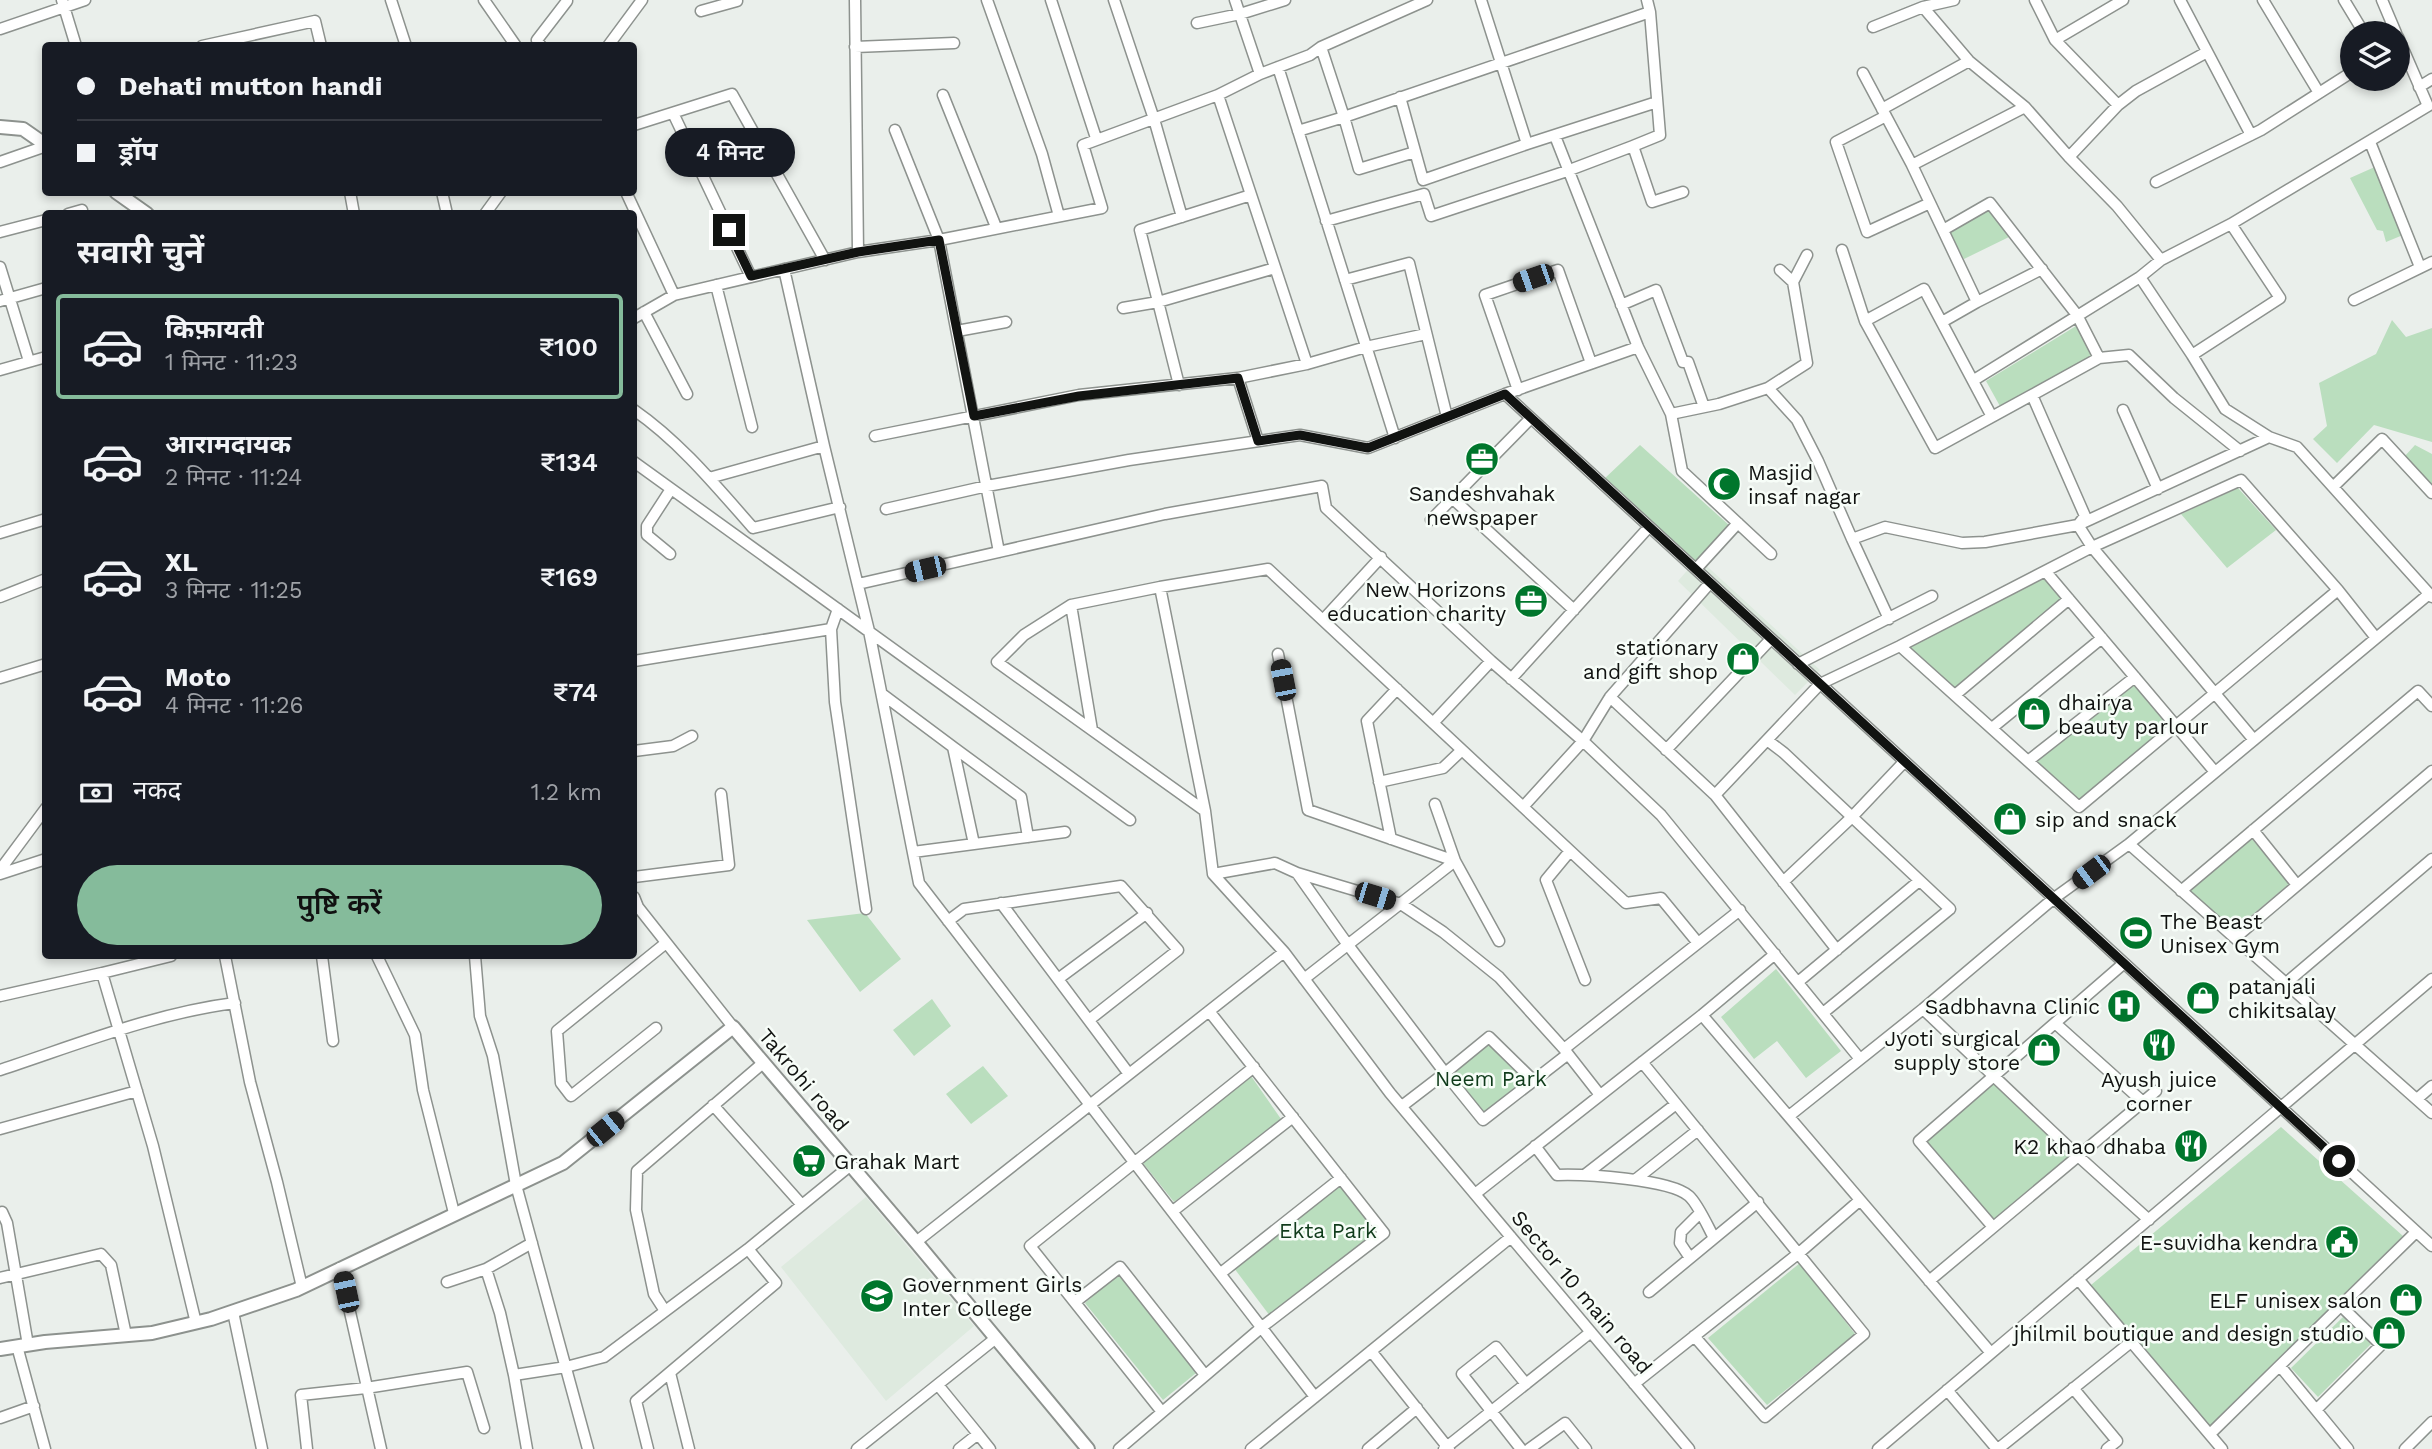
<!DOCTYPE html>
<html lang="hi">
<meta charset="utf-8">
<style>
:root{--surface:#171b24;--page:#20242c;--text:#f1f3f6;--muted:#9ea1a6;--line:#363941;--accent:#85bb9b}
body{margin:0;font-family:"Work Sans","Noto Sans Devanagari",sans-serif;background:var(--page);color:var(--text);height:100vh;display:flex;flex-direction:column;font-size:26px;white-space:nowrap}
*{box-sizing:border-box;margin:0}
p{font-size:23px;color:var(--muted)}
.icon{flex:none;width:38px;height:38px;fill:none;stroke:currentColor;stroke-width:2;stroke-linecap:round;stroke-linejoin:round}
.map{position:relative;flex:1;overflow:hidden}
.side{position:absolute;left:42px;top:210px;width:595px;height:749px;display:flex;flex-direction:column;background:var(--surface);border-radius:7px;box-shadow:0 4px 10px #0003}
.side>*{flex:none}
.top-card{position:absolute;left:42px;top:42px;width:595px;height:154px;border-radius:7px;box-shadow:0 4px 10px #0003;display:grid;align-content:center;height:154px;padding:0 35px;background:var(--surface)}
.tools{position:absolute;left:2340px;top:21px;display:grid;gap:14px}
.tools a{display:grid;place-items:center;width:70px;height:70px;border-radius:50%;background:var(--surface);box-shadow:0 4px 10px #0003;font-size:35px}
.end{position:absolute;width:32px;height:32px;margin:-16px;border:9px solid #111311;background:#fff;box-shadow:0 0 0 4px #fff}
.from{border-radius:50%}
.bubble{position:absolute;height:49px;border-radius:24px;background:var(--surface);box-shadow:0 4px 10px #0003;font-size:23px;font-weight:600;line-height:49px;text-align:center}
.car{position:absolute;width:21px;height:42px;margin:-21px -10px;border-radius:9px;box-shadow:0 0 5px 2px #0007;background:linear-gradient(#222 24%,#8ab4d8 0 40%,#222 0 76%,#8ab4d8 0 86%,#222 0)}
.top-card b{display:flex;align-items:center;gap:24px;height:66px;font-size:26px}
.top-card b+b{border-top:2px solid var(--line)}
.top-card i{width:18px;height:18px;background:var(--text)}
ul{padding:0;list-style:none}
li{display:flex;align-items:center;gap:21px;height:105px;margin:0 14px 10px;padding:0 21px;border:4px solid transparent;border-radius:7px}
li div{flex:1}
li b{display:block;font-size:26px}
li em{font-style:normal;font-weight:600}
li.current{border-color:var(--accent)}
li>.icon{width:63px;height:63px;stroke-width:1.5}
h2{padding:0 35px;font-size:32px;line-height:84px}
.pay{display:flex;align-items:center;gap:18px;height:77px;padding:0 35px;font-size:26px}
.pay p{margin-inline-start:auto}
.primary-button{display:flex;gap:14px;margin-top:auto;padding:14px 35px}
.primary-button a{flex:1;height:80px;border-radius:42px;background:var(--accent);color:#111;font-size:28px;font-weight:600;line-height:80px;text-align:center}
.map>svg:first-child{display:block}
.built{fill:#deeadf}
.green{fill:#badebe}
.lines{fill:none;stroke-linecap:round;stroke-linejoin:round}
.minor-casing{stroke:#8d928e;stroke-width:13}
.tertiary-casing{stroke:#8d928e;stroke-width:16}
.minor{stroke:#fff;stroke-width:10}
.tertiary{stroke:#fff;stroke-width:12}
.route{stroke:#111311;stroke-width:9}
.labels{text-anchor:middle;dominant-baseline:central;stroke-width:5;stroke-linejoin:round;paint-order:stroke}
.poi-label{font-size:21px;fill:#111311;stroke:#f7fdf8;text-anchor:end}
.park-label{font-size:21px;fill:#0f3b1a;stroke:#f7fdf8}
.street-label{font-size:21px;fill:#111311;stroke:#f7fdf8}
</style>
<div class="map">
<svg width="2432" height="1449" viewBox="0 0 2432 1449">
<rect width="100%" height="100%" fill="#eaefeb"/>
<!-- built -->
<path class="built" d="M1698,558L1820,670L1795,695L1678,581Z
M866,1197L974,1326L886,1401L781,1267Z"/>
<!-- green -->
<path class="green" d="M2377,166L2403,235L2386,242L2383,231L2377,230L2350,178Z
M1990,208L2009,237L1964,259L1949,232Z
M2392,320L2406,337L2432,328V442L2374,425L2337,463L2313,439L2327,426L2319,383L2376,354Z
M2076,326L2093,358L2001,408L1986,381Z
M1640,445L1730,526L1694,562L1603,480Z
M2415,445L2432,454V487L2404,457Z
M2238,488L2276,530L2227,568L2181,514Z
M2048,574L2064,599L1956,689L1909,646Z
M2131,680L2170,725L2080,800L2037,761Z
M2251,838L2290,883L2233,931L2188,892Z
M865,913L901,959L860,992L807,920Z
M1776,969L1841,1051L1806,1078L1777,1041L1754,1059L1721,1017Z
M932,999L951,1026L914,1056L893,1030Z
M1489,1041L1530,1080L1486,1115L1452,1073Z
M983,1066L1008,1096L971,1124L946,1094Z
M1251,1076L1281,1119L1174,1202L1143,1163Z
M1993,1076L2078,1156L1993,1227L1919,1141Z
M2281,1127L2403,1236L2210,1426L2091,1285Z
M1338,1179L1380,1233L1270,1316L1231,1264Z
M1800,1263L1855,1334L1767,1405L1708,1338Z
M1118,1274L1196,1373L1163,1400L1085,1303Z
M2343,1317L2371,1344L2318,1397L2291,1368Z"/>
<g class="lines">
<!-- minor casing -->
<g class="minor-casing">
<path id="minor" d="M62,0L76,46
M391,0L406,46
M484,0L516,46
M855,0L858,252
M987,0L1042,154L1059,216
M1051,0L1096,138
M1114,0L1154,119L1182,217
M1235,0L1260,74
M1481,0L1527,144L1657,102
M1954,0L1923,7L1969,61L2025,107L2069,157L2117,206L2161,260
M2035,0L2055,40L2123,0
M2180,0L2251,135
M2263,0L2319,93
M2344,0L2364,33
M2382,0L2396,33
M701,11L737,1
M1197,23L1240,14L1285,0
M1873,27L1923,7
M0,29L85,0
M2398,37L2428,106L2231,224L2161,260L2140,277L2192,355L2225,409L2269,437L2297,447L2432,597
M2055,40L2118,105
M202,46L315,21L321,46
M541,46L537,40L567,1
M608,46L642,0
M855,47L954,43
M1321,47L1344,117L1650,12
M1278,67L1395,438
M1863,73L1912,165
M2419,87L2432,79
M943,95L996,227
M1218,95L1307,364
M1400,97L1423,180L1527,144
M1882,109L1969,61
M673,113L751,277
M1886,116L1836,142L1867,232L1930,203
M634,125L732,94L825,260
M1298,131L1344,117L1359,169L1415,152
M1555,136L1638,347L1671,414L1719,404L1768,388L1797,420L1818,461L1852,539L1885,527L1962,543L1985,542L2078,525L2269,437
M2370,142L2420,267
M1633,146L1660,135L1650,12L1647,0
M2069,157L2118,105L2136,91L2207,52
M0,162L46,146
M2156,182L2261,130L2352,72
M350,192L354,214
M442,192L447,214
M626,192L674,295
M68,214L82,210
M485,214L501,192
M1326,221L1424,194L1431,216L1567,171L1633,146L1652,202L1683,192
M1943,230L1990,203L2077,315L2099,358L2032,395
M0,232L46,220
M1842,250L1865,321L1935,448L2032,395L2085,516L2078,525
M0,267L29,361
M784,269L824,446L869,631L919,883L1315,1397
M1345,280L1409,263L1447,417
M1793,282L1807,255
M716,285L752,427
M2354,300L2432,262
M0,301L46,288
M1977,302L2042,269
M1621,305L1656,290L1683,362H1688L1704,407
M1123,308L1158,302L1275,268
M644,312L687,394
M634,318L674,295L858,252L939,240L895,130
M1865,321L1924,289L1991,415
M1942,322L1977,302L1912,165L2025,107
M957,331L1006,322
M2192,355L2280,298L2231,224
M2099,358L2129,355L2174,398L2240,451
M0,370L46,357
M1238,378L1258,441
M1974,380L2140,277
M1179,385L1140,230L1251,195
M1768,388L1807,363L1793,282L1780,270
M1518,390L1485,295L1558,270L1591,363
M1505,394L2432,1246
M634,410C680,442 716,486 753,528L840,507
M2123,410L2158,489
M1671,414L1682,471L1771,554
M875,436L1079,395L1238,378L1307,364L1366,347L1426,334
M634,462L1130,820
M709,478L824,446
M2333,487L2382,439L2432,493
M1452,498L1574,610
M886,509L987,486L1129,460L1300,435L1368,448L1505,394L1638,347
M1431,520L1531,418
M2078,525L2092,547L2254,740
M0,533L46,519
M1852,539L1889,619
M999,552L939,240L1102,208L1083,145L1218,95L1260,74L1310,55L1321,47L1427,0
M670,554L647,535V526L671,489
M1696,569L1738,523
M2046,572L2215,772
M858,584L1165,514L1322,486L1326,508L1491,661L1583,741L1661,815L1860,1059
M1160,587L1205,811L1213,874L1284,952L1390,1093L1689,1449
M0,597L46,579
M1071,605L1092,730
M838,609L831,629L835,702L866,909
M1323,620L1381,557
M1900,646L2092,547L2241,480L2338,590
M1278,654L1308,810L1455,861
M634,661L831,629
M1798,664L1932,596
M0,678L46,664
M1511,679L1649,527
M882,694L953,747L974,844
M1955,695L2069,599
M1610,697L1715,795L1837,950
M1433,723L1491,661
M1992,728L2102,638
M1767,740L1784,753L1950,909L1823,1013
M953,747L1021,797L1028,837
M1666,750L1771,639
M634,751L673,746L692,736
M2028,761L2135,677
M1379,782L1443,768L1462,750
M1715,795L1820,684L1900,646L2079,807L2338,590L2376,638
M1435,804L1455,861L1499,941
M1523,807L1583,741L1610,697L1710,583
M1205,811L997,662L1024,635L1071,605L1160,587L1268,569L1626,903L1661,898L1698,943
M2253,830L2297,885
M1391,839L1367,721L1397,689
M2129,844L2432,1113
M1570,851L1546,880L1585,980
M913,852L1065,832
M0,870L46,808
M1297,873L1348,945L1445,1073L1489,1037L1533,1080
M0,874L46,859
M1213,874L1275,863L1297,873L1401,904L1443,932L1499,977L1564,1049L1600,1095
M634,877L729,865L721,794
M1783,882L1851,818L1904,762
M2181,891L2418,691L2432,706
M634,897L638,907L733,1027
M1001,903L1129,1074
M948,921L964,909L1121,886L1178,950L1089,1020
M2235,938L2432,771
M171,956L102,973L153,1146L196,1323
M225,956L250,1082L277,1182L302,1287
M322,956L333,1041
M377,956L415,1035L423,1090L454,1213
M475,956L480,1016L493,1056L516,1185L588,1449
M2123,964L2055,1023L2143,1102
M1058,979L1147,913
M1304,979L1455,861
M1798,982L1919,881
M2285,984L2432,859
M0,996L102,973
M1923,1009L2078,1156L2149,1220
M1702,1015L1775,954
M656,1028L571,1096L561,1083L557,1031L666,943
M1564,1049L1740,910
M1642,1062L1864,1334L1765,1417L1694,1336
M0,1070C76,1045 155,1013 235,1003
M2417,1099L2432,1086
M713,1105L802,1205
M1402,1106L1445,1073L1483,1120L1568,1054
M1789,1116L1923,1009L2053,899L2129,844L2429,594
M0,1129L137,1091
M1535,1146L1557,1175C1584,1174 1670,1179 1689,1196C1698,1204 1708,1227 1714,1238
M1586,1174L1676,1104
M1635,1180L1698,1130
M1475,1194L1702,1015L1991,1353
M1173,1211L1293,1117
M0,1213L2,1212L7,1223L28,1345
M1993,1227L1919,1141L2055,1023
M916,1242L1284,952
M1690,1258L1680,1243L1681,1232L1700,1213
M340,1268L381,1449
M486,1269L500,1313L514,1375L566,1367L604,1357L748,1249
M1221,1273L1341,1178
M0,1278L101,1254L111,1265L126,1335
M2078,1279L2222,1449
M1929,1281L2156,1091
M447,1282L486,1269L532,1243
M1649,1292L1758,1202
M1075,1302L1120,1267L1205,1375
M665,1311L654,1294L636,1210L637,1171L763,1063
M233,1312L262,1449
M17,1346L45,1449
M1371,1351L1449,1449
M2280,1366L2348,1449
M670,1373L689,1449
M514,1375L527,1449
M1634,1384L1799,1253L1859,1201
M938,1385L978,1434
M2073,1388L2117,1441L2107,1449
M1947,1390L1997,1449
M2316,1410L2381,1345L2341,1306
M1162,1412L1030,1246L1254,1067
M0,1418L34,1406
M2210,1434L2416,1232
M307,1449L301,1395L366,1388L467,1372L484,1428
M648,1449L636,1401L776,1283L748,1249L851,1165
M857,1449L996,1338
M959,1449L978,1434L990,1449
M1119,1449L1262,1327L1384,1233L1209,1011
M1251,1449L1511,1237
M1368,1449L1417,1408
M1444,1449L1591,1332
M1521,1449L1462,1374L1496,1347L1526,1384
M1529,1449L1565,1423L1586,1449
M1878,1449L2432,979
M1998,1449L2131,1342
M2405,1449L2432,1422"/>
</g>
<!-- tertiary casing -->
<g class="tertiary-casing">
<path id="tertiary" d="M0,127L23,129L46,145
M116,192L147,214
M0,1349L45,1342L152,1333L211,1319L296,1290L563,1163L733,1027L916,1242L1088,1449"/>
</g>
<!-- minor -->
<use href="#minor" class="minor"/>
<!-- tertiary -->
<use href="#tertiary" class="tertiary"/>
</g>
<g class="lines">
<!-- route -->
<path class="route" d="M729,230L751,276L858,252L939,240L974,416L1079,396L1238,378L1258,441L1300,435L1368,448L1505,394L2339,1161"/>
</g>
<!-- icons -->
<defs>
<g id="office-disc" transform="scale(1.75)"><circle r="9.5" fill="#00762c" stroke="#f7fdf8"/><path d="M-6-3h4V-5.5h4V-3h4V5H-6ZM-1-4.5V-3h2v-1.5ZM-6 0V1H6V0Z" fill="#fff"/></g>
<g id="mosque-disc" transform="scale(1.75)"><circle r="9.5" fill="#00762c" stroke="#f7fdf8"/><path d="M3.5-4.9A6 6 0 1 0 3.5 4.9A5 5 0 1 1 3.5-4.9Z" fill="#fff"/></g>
<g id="shop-disc" transform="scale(1.75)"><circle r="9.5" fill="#00762c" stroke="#f7fdf8"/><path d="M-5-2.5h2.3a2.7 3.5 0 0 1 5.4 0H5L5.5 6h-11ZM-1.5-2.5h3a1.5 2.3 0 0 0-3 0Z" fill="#fff"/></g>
<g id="stadium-disc" transform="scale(1.75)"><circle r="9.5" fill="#00762c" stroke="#f7fdf8"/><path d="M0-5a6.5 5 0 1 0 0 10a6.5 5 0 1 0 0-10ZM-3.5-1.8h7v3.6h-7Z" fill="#fff"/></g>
<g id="hospital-disc" transform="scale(1.75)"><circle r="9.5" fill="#00762c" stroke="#f7fdf8"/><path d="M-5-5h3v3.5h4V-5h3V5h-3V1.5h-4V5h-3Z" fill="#fff"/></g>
<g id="restaurant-disc" transform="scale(1.75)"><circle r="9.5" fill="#00762c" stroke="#f7fdf8"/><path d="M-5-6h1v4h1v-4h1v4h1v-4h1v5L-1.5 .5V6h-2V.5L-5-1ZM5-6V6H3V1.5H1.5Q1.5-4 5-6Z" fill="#fff"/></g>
<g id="supermarket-disc" transform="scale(1.75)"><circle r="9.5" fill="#00762c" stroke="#f7fdf8"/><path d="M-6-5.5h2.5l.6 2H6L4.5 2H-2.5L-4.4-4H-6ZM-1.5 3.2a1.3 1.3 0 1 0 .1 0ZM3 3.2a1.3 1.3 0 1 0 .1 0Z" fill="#fff"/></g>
<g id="civic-disc" transform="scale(1.75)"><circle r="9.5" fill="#00762c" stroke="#f7fdf8"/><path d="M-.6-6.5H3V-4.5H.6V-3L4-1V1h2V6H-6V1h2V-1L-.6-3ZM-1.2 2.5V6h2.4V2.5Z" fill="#fff"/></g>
<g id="school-disc" transform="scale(1.75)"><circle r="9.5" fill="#00762c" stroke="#f7fdf8"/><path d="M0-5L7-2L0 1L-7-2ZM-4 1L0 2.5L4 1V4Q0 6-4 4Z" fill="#fff"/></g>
</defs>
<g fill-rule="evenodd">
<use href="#office-disc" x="1482" y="459"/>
<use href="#mosque-disc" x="1724" y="484"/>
<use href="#office-disc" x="1531" y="601"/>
<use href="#shop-disc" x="1743" y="659"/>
<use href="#shop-disc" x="2034" y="714"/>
<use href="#shop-disc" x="2010" y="819"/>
<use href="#stadium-disc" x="2136" y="933"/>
<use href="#shop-disc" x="2203" y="998"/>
<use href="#hospital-disc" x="2124" y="1006"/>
<use href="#restaurant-disc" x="2159" y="1045"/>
<use href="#shop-disc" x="2044" y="1050"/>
<use href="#restaurant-disc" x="2191" y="1146"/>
<use href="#supermarket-disc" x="809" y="1161"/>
<use href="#civic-disc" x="2342" y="1242"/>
<use href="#school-disc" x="877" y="1296"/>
<use href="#shop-disc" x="2406" y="1300"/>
<use href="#shop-disc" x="2389" y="1333"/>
</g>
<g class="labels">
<!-- poi labels -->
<g class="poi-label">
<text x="1748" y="472" text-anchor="start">Masjid<tspan x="1748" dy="24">insaf nagar</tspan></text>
<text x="1482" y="493" text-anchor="middle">Sandeshvahak<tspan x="1482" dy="24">newspaper</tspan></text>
<text x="1506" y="589">New Horizons<tspan x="1506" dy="24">education charity</tspan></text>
<text x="1718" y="647">stationary<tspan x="1718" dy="24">and gift shop</tspan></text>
<text x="2058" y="702" text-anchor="start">dhairya<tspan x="2058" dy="24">beauty parlour</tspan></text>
<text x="2035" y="819" text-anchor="start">sip and snack</text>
<text x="2160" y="921" text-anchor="start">The Beast<tspan x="2160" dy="24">Unisex Gym</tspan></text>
<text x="2228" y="986" text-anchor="start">patanjali<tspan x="2228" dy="24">chikitsalay</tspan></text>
<text x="2100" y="1006">Sadbhavna Clinic</text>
<text x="2020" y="1038">Jyoti surgical<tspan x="2020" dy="24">supply store</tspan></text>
<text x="2159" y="1079" text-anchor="middle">Ayush juice<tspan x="2159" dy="24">corner</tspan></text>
<text x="2166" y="1146">K2 khao dhaba</text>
<text x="834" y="1161" text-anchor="start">Grahak Mart</text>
<text x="2318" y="1242">E-suvidha kendra</text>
<text x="902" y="1284" text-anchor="start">Government Girls<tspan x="902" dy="24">Inter College</tspan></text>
<text x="2382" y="1300">ELF unisex salon</text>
<text x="2364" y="1333">jhilmil boutique and design studio</text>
</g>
<!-- park labels -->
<g class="park-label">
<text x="1491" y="1078">Neem Park</text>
<text x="1328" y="1230">Ekta Park</text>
</g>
<!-- street labels -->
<g class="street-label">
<text transform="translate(804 1080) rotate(50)">Takrohi road</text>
<text transform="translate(1582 1292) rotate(50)">Sector 10 main road</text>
</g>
</g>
</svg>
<div class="tools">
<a><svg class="icon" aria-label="layers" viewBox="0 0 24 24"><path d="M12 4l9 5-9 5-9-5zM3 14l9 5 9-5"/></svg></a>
</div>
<i class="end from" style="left:2339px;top:1161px"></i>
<i class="end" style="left:729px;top:230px"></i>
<div class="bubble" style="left:665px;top:128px;width:130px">4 मिनट</div>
<i class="car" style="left:1533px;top:278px;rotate:251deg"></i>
<i class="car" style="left:925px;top:569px;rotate:257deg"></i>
<i class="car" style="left:1283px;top:680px;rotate:349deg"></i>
<i class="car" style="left:2091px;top:872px;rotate:233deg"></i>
<i class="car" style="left:1375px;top:896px;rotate:107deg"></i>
<i class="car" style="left:605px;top:1129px;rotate:51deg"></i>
<i class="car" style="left:346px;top:1292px;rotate:348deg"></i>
<div class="top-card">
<b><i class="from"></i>Dehati mutton handi</b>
<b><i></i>ड्रॉप</b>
</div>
<section class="side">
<h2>सवारी चुनें</h2>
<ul>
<li class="current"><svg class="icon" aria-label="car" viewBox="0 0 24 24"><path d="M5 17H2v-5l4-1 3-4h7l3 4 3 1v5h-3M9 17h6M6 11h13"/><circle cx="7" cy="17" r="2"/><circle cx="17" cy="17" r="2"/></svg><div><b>किफ़ायती</b><p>1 मिनट · 11:23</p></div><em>₹100</em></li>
<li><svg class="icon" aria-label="car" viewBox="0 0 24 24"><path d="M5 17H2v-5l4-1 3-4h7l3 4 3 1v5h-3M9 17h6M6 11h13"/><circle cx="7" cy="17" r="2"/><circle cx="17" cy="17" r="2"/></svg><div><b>आरामदायक</b><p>2 मिनट · 11:24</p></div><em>₹134</em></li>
<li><svg class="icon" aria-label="car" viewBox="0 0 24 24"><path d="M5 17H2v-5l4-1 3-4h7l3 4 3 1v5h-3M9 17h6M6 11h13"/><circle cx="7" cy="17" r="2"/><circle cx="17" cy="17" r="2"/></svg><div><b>XL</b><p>3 मिनट · 11:25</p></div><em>₹169</em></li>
<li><svg class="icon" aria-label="car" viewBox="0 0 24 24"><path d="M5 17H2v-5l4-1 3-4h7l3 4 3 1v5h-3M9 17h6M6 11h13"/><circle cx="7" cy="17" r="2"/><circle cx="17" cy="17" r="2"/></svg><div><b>Moto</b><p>4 मिनट · 11:26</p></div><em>₹74</em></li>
</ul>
<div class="pay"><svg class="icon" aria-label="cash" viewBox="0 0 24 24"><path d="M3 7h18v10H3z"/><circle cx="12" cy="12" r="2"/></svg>नकद<p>1.2 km</p></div>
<div class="primary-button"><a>पुष्टि करें</a></div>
</section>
</div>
